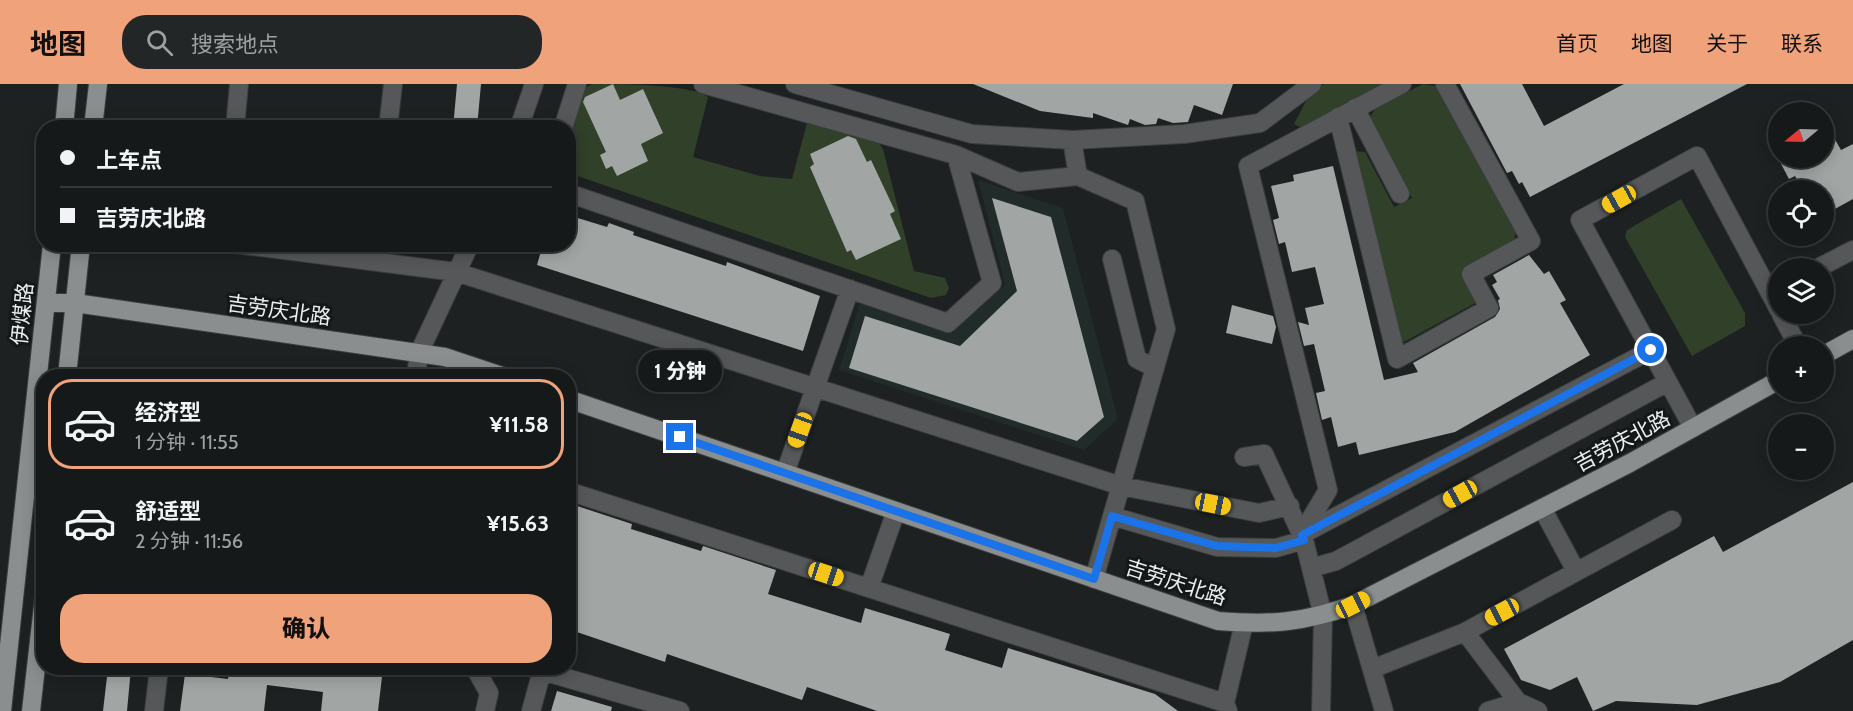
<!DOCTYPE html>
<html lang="zh">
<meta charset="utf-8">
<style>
:root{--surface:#161919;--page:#232626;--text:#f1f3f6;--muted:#9ea0a2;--line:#353838;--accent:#f0a27a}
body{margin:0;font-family:Cabin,"Noto Sans SC",sans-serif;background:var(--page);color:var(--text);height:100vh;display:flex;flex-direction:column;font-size:22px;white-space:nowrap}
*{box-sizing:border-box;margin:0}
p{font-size:20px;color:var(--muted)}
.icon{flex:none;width:33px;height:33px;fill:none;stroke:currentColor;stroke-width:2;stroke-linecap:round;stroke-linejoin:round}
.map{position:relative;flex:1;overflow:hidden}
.details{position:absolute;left:36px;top:285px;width:540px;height:306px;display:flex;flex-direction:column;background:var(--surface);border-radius:24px;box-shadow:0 3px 15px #0003,0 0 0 2px var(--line)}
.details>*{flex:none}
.guide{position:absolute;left:36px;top:36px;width:540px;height:132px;border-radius:24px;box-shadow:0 3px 15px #0003,0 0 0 2px var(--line);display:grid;align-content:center;height:132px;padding:0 24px;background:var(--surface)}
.needle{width:39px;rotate:251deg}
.fabs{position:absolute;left:1768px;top:18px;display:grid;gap:12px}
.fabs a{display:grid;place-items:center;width:66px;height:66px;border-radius:50%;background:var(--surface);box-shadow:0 3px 15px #0003,0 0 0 2px var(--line);font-size:30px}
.end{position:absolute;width:27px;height:27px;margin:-14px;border:8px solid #1a73e8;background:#fff;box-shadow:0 0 0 3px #fff}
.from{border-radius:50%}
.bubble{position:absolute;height:42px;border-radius:21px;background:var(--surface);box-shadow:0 3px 15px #0003,0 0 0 2px var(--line);font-size:20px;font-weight:800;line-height:42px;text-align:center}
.car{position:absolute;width:18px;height:36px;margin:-18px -9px;border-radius:8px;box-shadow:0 0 4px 2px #0007;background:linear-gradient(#f5c518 24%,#345 0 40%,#f5c518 0 76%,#345 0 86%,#f5c518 0)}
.guide b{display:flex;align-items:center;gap:21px;height:57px;font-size:22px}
.guide b+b{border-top:2px solid var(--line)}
.guide i{width:15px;height:15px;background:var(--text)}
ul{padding:10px 0 0;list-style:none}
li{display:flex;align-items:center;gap:18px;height:90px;margin:0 12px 9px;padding:0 12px;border:3px solid transparent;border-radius:24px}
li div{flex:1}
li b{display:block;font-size:22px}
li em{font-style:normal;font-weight:800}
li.current{border-color:var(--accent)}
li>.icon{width:54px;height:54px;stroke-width:1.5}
.primary-button{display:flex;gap:12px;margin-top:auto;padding:12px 24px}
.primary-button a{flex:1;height:69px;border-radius:24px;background:var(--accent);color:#111;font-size:24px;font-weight:800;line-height:69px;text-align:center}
header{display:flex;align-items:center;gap:36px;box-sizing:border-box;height:84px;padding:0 30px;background:var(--accent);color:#111}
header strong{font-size:28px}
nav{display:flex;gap:33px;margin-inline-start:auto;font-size:21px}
.search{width:420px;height:54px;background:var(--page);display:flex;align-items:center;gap:15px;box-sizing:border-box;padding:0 21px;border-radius:24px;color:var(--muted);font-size:22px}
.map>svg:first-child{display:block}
.built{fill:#202b2a}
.green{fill:#314028}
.building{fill:#a1a5a3}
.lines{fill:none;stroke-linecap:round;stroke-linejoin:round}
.minor-casing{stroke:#3a3e3e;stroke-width:20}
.major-casing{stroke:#3a3e3e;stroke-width:20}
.minor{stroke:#555758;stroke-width:18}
.major{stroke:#8a8e8f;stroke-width:18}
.route{stroke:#1a73e8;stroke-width:8}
.labels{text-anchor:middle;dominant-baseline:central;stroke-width:6;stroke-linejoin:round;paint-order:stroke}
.street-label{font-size:21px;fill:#ebeeee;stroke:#141818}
</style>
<header>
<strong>地图</strong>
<div class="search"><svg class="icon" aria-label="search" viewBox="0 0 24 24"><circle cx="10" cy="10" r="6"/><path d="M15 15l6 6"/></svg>搜索地点</div>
<nav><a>首页</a><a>地图</a><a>关于</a><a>联系</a></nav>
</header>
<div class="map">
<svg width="1853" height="627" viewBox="0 0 1853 627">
<rect width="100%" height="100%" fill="#1d2121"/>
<!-- built -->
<path class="built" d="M978,96L1063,124L1118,335L1084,366L839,286L860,219L952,249L1005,201Z"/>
<!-- green -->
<path class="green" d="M592,0C618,0 691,0 708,13L693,73L760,92L792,95L807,39L814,38L877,57L883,65L914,187L945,194L949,204L946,211L931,214L569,89L568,51L582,6Z
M1324,0H1384L1302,44L1294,40L1309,11Z
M1423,0L1437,2L1516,147L1514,156L1462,185L1479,217L1402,259L1353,67L1365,68L1394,123L1412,114L1370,33L1376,24Z
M1681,115L1745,229V242L1692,272L1625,153L1627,146Z"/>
<!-- building -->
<path class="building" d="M457,0H481L477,44H453Z
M613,0L620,16L643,5L663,49L641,60L648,77L617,92L612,82L606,85L600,71L606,68L583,18L585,13Z
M973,0H1233L1222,31L1194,21L1188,38L1173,39L1158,34L1156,40L1145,41L1130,35L1128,41L1093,29V34L1040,27Z
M1460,0H1522L1544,42L1624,0H1747L1530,113L1522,98L1519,100L1512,87L1507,89Z
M1824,36L1841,66L1853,60V115L1824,131V106H1803L1795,92L1789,95L1778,74H1824Z
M848,52L856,55L867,78L871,76L895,127L890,130L901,155L856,176L851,166L847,168L810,83L814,80L810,70Z
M1333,82L1384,296L1418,288L1413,279L1495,233L1500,225L1498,216L1500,215L1492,201L1497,198L1493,191L1529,171L1544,190L1549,187L1566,216L1560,219L1590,271L1455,348L1359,371L1356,358L1338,363L1331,333L1322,336L1316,309L1325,307L1314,260L1304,262L1298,238L1309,241L1305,224L1324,220L1315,183L1292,188L1285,158L1279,160L1273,136L1279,134L1271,102L1294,97L1293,91Z
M992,114L1051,133L1104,333L1077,357L849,284L865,232L960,262L1017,207Z
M568,131L607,143L609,139L634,148L633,151L726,182L727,178L820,212L803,267L537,181L543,160H568Z
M1232,221L1273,232L1276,243L1272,260L1226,249Z
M1853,398V556L1780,598L1697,621L1616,617L1593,627L1577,593L1550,606L1521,596L1504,565L1714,452L1723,468Z
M568,419L632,440L631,445L701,467L703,462L776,486L768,510L861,539L865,524L950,550L945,566L1002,584L1008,564L1155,610L1178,627H877L807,603L802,616L667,570L665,578L568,545Z
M108,584H131L127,627H103Z
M229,584H383L378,627H321L323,608L267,601L264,627H180L185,590L228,595Z
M557,607L612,623L611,627H551Z"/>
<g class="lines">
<!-- minor casing -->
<g class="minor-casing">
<path id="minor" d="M703,0L956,71L1018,98L1078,92L1135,117L1166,245L1094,495
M795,0L972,50L1072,56L1078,92
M1355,24L1400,110
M1338,33L1397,275L1489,224L1471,190L1531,157L1445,0
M235,44L239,0
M388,44L393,0
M519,44L534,0
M563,44L577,0
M1072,56L1184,50L1260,39L1312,0
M568,109L948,239L992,199L956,71
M236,160L456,188L1121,402L1259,429L1290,422
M1112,175L1137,275L1155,284
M1818,184L1853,166
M1781,230L1798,262
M416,292L419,269L470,160
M1693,344L1580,136L1697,72L1779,226
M1244,373L1264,370L1304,456L1323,532L1321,627
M785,389L850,205
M568,407L1225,619
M1542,424L1576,487
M1112,432L1217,463L1276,464L1304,456
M1303,450L1651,266
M1301,451L1328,406L1248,82L1402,0
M1311,484L1336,477L1668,298
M869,504L896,427
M1353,521L1384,627
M1465,548L1518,618L1538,627
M475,584L489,609L485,627
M532,584L680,627
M1372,585L1465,548L1672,436
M154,627L159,584
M531,627L542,587
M1228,627L1225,619L1244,539
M1488,627L1518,618"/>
</g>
<!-- major casing -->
<g class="major-casing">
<path id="major" d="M64,44L68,0
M93,44L98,0
M46,219H75L445,273L502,292
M1824,271L1853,255
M67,292L81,160
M568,315L1218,537C1271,541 1302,539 1353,521L1630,379L1779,296
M2,627L52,160
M31,627L44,513"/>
</g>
<!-- minor -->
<use href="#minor" class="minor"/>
<!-- major -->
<use href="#major" class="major"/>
</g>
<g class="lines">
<!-- route -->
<path class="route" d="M680,353L1094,495L1112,432L1217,462L1276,464L1304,456L1302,451L1651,266"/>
</g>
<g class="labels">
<!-- street labels -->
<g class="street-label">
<text transform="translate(279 226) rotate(8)">吉劳庆北路</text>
<text transform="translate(22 230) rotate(-84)">伊煤路</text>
<text transform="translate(1622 357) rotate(-28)">吉劳庆北路</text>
<text transform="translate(1176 498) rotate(18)">吉劳庆北路</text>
</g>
</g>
</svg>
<div class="fabs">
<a><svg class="needle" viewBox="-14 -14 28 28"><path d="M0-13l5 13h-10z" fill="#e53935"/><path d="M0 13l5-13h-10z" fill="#9ea0a2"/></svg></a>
<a><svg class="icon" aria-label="locate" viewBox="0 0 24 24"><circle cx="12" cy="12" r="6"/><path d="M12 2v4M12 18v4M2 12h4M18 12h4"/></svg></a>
<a><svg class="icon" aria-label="layers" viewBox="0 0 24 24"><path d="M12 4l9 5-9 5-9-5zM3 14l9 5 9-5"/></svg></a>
<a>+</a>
<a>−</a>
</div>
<i class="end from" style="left:1651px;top:266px"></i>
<i class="end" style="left:680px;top:353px"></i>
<div class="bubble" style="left:638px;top:266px;width:84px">1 分钟</div>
<i class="car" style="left:1619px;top:115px;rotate:241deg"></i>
<i class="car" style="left:800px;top:346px;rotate:200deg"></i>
<i class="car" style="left:1460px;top:410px;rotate:241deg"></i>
<i class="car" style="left:1213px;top:420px;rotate:101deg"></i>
<i class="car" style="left:826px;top:490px;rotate:108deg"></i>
<i class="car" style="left:1353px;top:521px;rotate:63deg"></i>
<i class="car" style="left:1502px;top:528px;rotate:242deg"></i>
<div class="guide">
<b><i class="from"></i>上车点</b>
<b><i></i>吉劳庆北路</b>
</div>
<section class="details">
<ul>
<li class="current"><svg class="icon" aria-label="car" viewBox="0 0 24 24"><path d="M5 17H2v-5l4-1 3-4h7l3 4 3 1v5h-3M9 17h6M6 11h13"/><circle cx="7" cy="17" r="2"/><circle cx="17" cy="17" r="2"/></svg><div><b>经济型</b><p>1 分钟 · 11:55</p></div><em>¥11.58</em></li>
<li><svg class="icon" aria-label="car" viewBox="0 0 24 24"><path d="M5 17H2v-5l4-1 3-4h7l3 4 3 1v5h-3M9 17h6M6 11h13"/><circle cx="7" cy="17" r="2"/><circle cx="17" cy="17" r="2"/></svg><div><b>舒适型</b><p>2 分钟 · 11:56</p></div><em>¥15.63</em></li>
</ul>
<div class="primary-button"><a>确认</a></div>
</section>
</div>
